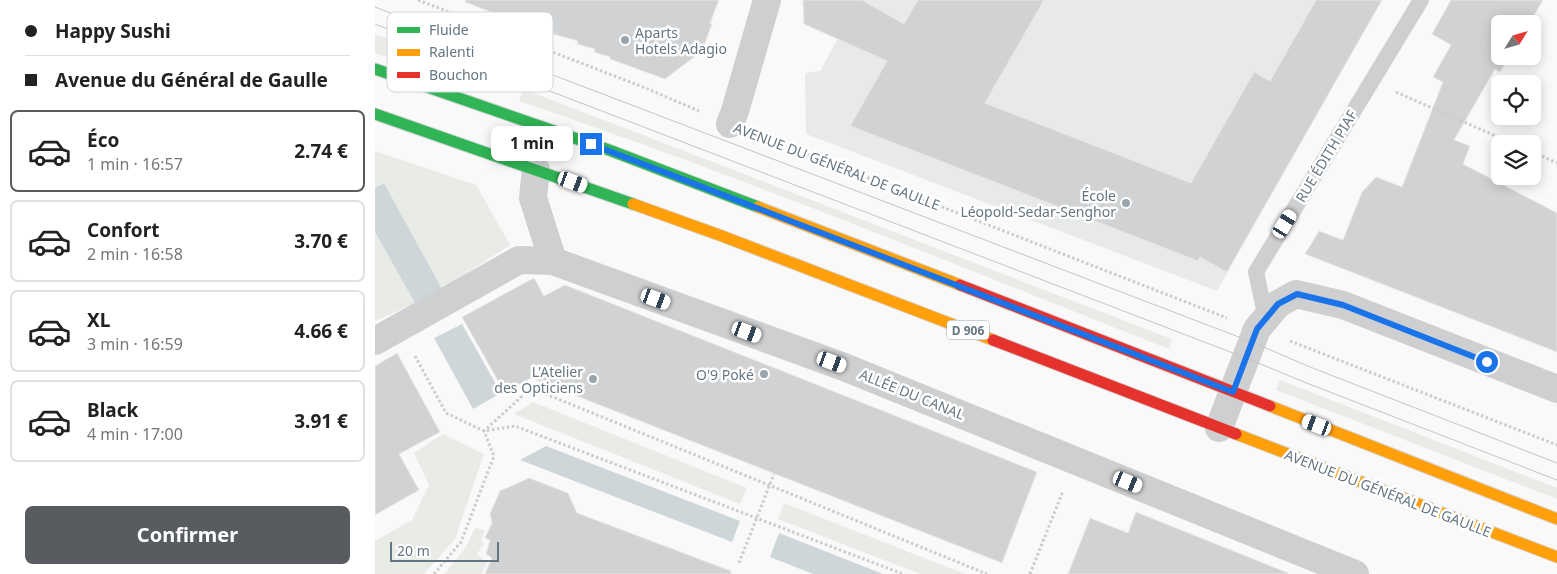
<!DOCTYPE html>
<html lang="fr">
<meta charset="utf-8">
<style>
:root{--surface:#fff;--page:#f6f6f6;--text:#222;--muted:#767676;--line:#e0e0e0;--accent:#585c60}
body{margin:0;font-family:"Noto Sans",sans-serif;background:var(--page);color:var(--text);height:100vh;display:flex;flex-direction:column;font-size:19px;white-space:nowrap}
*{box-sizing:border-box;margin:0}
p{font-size:16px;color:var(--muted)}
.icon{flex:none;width:28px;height:28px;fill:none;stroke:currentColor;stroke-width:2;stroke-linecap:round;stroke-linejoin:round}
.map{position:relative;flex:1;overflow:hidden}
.drawer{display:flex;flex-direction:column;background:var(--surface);width:375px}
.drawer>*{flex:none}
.guide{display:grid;align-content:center;height:110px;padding:0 25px;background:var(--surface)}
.needle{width:32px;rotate:53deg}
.tools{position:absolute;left:1116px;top:15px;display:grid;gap:10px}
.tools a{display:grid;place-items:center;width:50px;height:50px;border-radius:8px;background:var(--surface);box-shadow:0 2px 12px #0003;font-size:25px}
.scale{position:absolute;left:15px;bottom:12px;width:109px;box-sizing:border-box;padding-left:5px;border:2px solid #657683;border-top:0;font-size:14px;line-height:18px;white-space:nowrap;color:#657683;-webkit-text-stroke:4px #fff;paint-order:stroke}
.end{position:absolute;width:22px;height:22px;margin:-11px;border:6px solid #1a73e8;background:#fff;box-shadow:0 0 0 2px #fff}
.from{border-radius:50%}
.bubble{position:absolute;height:35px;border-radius:8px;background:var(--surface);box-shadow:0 2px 12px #0003;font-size:16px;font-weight:700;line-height:35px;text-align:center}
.car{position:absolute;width:15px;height:30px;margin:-15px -8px;border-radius:6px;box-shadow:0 0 4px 1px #0007;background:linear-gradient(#fff 24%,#345 0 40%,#fff 0 76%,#345 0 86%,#fff 0)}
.guide b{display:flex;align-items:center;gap:18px;height:48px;font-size:19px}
.guide b+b{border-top:1px solid var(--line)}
.guide i{width:12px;height:12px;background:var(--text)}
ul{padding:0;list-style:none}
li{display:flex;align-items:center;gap:15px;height:82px;margin:0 10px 8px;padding:0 15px;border:2px solid var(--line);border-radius:8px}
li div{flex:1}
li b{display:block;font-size:19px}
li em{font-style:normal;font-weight:700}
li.active{border-color:var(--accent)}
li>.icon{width:45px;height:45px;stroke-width:1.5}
.primary-button{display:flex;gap:10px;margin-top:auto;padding:10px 25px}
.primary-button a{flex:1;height:58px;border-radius:8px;background:var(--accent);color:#fff;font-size:20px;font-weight:700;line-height:58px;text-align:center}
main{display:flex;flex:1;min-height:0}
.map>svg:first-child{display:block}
.built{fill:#e8e9e9}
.green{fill:#e8ebe6}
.water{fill:#ced6d9}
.building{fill:#d0d2d3;stroke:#e8e8e8}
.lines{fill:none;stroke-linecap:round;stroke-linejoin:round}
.fast-casing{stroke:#d5d6d7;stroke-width:13}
.slow-casing{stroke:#d5d6d7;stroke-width:13}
.jam-casing{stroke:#d5d6d7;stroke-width:13}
.path{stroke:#cbcccd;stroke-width:3;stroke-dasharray:2.5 2.5;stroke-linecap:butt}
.lane{stroke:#cecfd0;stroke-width:16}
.street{stroke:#cecfd0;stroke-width:28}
.fast{stroke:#30b455;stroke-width:11}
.slow{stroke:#ff9f0a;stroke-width:11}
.jam{stroke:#e5322d;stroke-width:11}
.tram{stroke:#c3c5c6;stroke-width:1}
.route{stroke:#1a73e8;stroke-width:6}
.poi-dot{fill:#99a4ac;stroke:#fff;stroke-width:2}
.labels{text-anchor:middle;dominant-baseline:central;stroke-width:5;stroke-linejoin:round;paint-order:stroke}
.shield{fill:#fff;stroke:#939fa8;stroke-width:1}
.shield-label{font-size:12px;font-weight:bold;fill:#657683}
.poi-label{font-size:14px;fill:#657683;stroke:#fff;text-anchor:end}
.street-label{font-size:14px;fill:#657683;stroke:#fff}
.key{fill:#fff;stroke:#d1d6da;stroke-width:1}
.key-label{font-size:14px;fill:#657683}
</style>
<main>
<section class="drawer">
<div class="guide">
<b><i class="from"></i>Happy Sushi</b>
<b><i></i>Avenue du Général de Gaulle</b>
</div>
<ul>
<li class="active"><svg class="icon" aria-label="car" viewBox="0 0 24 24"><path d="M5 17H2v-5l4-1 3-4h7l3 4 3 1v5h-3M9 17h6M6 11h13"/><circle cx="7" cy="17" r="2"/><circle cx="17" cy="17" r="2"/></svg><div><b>Éco</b><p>1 min · 16:57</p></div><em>2.74 €</em></li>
<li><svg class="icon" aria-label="car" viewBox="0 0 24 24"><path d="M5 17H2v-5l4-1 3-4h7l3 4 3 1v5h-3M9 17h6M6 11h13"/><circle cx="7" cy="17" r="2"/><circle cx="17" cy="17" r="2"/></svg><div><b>Confort</b><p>2 min · 16:58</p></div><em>3.70 €</em></li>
<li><svg class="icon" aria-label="car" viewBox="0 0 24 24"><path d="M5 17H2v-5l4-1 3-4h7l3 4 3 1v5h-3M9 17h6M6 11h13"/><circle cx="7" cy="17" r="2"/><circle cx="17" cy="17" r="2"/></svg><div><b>XL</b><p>3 min · 16:59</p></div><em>4.66 €</em></li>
<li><svg class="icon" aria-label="car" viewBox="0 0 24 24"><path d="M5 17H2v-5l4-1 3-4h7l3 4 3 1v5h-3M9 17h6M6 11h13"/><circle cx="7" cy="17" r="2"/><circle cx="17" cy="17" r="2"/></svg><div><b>Black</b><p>4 min · 17:00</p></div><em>3.91 €</em></li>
</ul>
<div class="primary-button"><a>Confirmer</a></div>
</section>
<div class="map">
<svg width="1182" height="574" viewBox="0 0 1182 574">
<rect width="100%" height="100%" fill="#f9f9f9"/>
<!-- built -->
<path class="built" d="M484,0H1007L842,291L431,134L430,73L445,71Z"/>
<!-- green -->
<path class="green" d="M0,34L70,60L65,74L0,53Z
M148,89L797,339L794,349C578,264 363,175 144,101Z
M0,151L101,185L135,245L67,289L9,183L0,188Z
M0,232L40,303L0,321Z
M905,380L1182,488V499L901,390Z
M158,402L372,488L365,504L139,414Z
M68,434L109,454L80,539L49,574H0V541L37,520L54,485L39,453Z
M409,503L590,574H545L403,519Z
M100,528L110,530L106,541L109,544L102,554L112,563L106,574H69L91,547Z"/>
<!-- water -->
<path class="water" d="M9,183L67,289L40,303L0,232V188Z
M87,324L126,393L98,409L59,338Z
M171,446L365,521L357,542L145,460Z
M404,533L508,574H438L395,557Z"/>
<!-- building -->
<path class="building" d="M91,0H344L335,23L337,24L327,51L290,79L235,59V57L219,52L220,49L202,44L203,41L157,28L90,2Z
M428,0H487L529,24L543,0H669L610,103L816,183L879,72L895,81L941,0H1007L852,272L825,257L823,261L475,126L512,61L429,24Z
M1076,0H1168L1154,24H1125V56H1134L1125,72L1120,69L1079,140L1095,146L1088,164L1182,213V352L930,254L944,231L968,240L987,192L1001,177L1027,187L1068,82L1058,77L1076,45L1057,34Z
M159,278L169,296L190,285L662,472L627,563L156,378L130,393L87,317Z
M22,353L65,432L24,454L44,490L0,515V366Z
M154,478L193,493L202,513L356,571V574H110L117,558L111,554L115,540L110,538L117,523L115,514L125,491Z
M761,512L913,573V574H693L715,518L753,533Z"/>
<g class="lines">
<!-- fast casing -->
<g class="fast-casing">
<path id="fast" d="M0,69L234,150L383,207
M0,114L258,204"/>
</g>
<!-- slow casing -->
<g class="slow-casing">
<path id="slow" d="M258,204L347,236L618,340
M383,207L585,285
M895,406L1182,519
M861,434L1182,557"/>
</g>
<!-- jam casing -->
<g class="jam-casing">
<path id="jam" d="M585,285L895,406
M618,340L861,434"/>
</g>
<!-- path -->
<path class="path" d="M43,0L268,87L324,111
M1021,92L1139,144
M385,136L852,318
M1158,152L1182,163
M915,341L1182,445
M40,356L71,413L109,431L140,426L528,574
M364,563L399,474
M59,574L86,542L119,456L109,431L156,388L612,574
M655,574L688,491"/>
<!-- lane -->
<path class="lane" d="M891,318L881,272L1046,0"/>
<!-- street -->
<path class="street" d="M355,124L360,111L392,0
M161,169L158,198L178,261L469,367L980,574
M0,341L144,260L178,261
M844,428L882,329L903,304L921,294L968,305L1182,389"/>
<!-- fast -->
<use href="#fast" class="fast"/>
<!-- slow -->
<use href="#slow" class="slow"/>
<!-- jam -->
<use href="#jam" class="jam"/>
<!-- tram -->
<path class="tram" d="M0,7L877,342L935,367L1182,463
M0,24L871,358L929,382L1182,480"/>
</g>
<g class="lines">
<!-- route -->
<path class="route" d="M216,144L858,392L882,329L903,304L922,294L968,305L1112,362"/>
</g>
<!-- markers -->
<g class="poi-dot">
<circle cx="250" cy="40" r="5"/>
<circle cx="751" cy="203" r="5"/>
<circle cx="389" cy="374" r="5"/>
<circle cx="218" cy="379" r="5"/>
</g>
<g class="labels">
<!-- shield labels -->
<rect class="shield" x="572" y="320.5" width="42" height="19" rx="4"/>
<g class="shield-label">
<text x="593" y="330">D 906</text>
</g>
<!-- poi labels -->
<g class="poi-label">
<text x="260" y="32" text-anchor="start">Aparts<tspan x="260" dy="16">Hotels Adagio</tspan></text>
<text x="741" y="195">École<tspan x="741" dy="16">Léopold-Sedar-Senghor</tspan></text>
<text x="208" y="371">L'Atelier<tspan x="208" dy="16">des Opticiens</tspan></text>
<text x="379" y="374">O'9 Poké</text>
</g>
<!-- street labels -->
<g class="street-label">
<text transform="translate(951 156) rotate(-59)">RUE ÉDITH PIAF</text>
<text transform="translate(462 166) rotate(21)">AVENUE DU GÉNÉRAL DE GAULLE</text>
<text transform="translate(537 394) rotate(22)">ALLÉE DU CANAL</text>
<text transform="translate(1013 493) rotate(21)">AVENUE DU GÉNÉRAL DE GAULLE</text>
</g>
</g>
<!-- legend -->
<rect x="12" y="12" width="166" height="80" rx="8" class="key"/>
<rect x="22" y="27" width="23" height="6" fill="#30b455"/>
<rect x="22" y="49" width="23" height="7" fill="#ff9f0a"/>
<rect x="22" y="72" width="23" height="6" fill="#e5322d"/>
<g class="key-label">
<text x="54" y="35">Fluide</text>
<text x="54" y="57">Ralenti</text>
<text x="54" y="80">Bouchon</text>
</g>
</svg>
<div class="tools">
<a><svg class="needle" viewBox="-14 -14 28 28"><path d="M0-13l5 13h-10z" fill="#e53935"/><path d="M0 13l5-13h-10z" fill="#767676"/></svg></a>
<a><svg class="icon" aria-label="locate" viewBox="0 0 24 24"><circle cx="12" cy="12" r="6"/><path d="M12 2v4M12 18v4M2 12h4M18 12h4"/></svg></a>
<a><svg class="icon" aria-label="layers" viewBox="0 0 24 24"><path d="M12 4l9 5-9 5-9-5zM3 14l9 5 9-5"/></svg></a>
</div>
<div class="scale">20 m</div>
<i class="end from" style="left:1112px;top:362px"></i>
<i class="end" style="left:216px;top:144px"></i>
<div class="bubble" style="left:116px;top:126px;width:82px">1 min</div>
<i class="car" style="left:198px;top:182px;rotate:110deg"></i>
<i class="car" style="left:910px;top:224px;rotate:32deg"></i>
<i class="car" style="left:281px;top:299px;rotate:110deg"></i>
<i class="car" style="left:372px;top:332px;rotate:110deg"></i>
<i class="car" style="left:457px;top:362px;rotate:110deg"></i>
<i class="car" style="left:942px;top:425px;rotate:291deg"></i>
<i class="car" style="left:753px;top:482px;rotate:112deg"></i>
</div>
</main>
